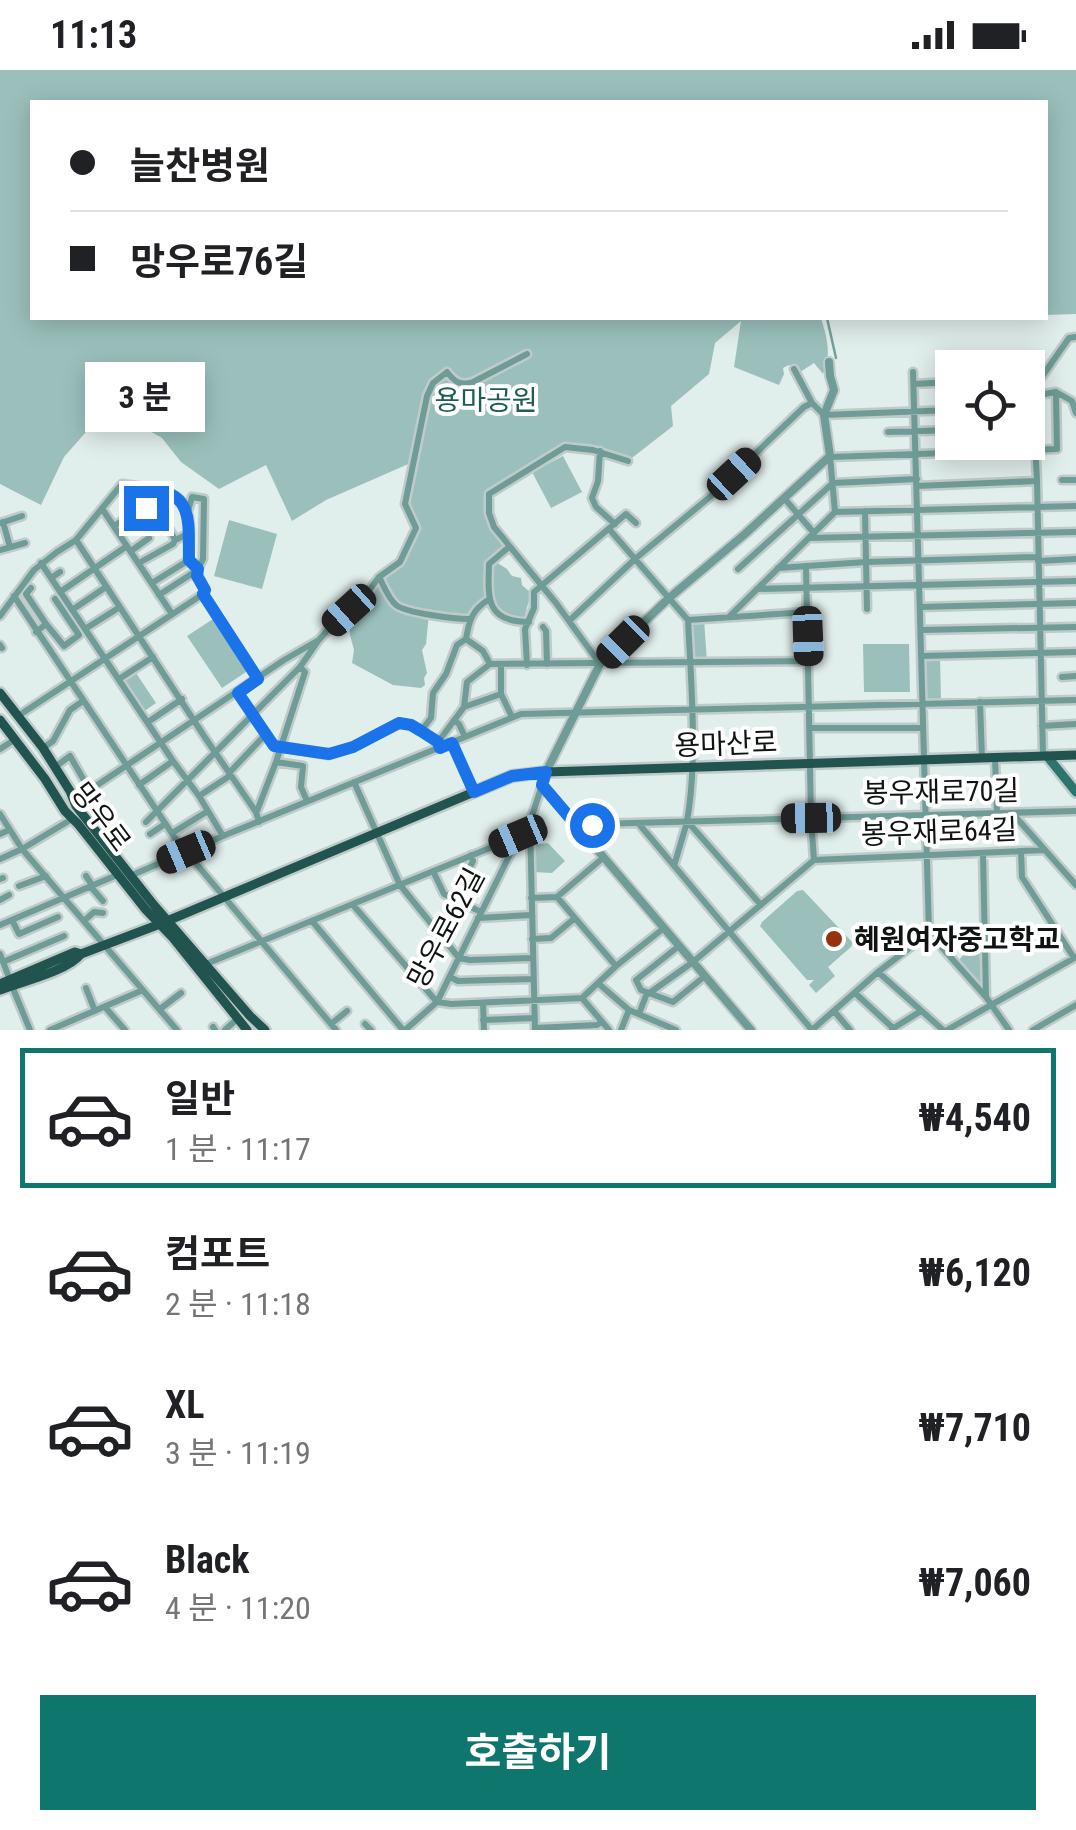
<!DOCTYPE html>
<html lang="ko">
<meta charset="utf-8">
<style>
:root{--surface:#fff;--page:#f6f6f6;--text:#202124;--muted:#757577;--line:#e0e0e0;--accent:#0f766e}
body{margin:0;font-family:"Roboto Condensed","Noto Sans KR",sans-serif;background:var(--page);color:var(--text);height:100vh;display:flex;flex-direction:column;font-size:38px;white-space:nowrap}
*{box-sizing:border-box;margin:0}
p{font-size:32px;color:var(--muted)}
.icon{flex:none;width:55px;height:55px;fill:none;stroke:currentColor;stroke-width:2;stroke-linecap:round;stroke-linejoin:round}
.map{position:relative;height:960px;overflow:hidden}
.side{display:flex;flex-direction:column;background:var(--surface);flex:1}
.side>*{flex:none}
.hud{position:absolute;left:30px;top:30px;width:1018px;height:220px;border-radius:0px;box-shadow:0 5px 25px #0003;display:grid;align-content:center;height:220px;padding:0 40px;background:var(--surface)}
.fabs{position:absolute;left:935px;top:280px;display:grid;gap:20px}
.fabs a{display:grid;place-items:center;width:110px;height:110px;border-radius:0px;background:var(--surface);box-shadow:0 5px 25px #0003;font-size:50px}
.end{position:absolute;width:45px;height:45px;margin:-22px;border:12px solid #1a73e8;background:#fff;box-shadow:0 0 0 5px #fff}
.from{border-radius:50%}
.bubble{position:absolute;height:70px;border-radius:0px;background:var(--surface);box-shadow:0 5px 25px #0003;font-size:32px;font-weight:700;line-height:70px;text-align:center}
.car{position:absolute;width:30px;height:60px;margin:-30px -15px;border-radius:12px;box-shadow:0 0 8px 2px #0007;background:linear-gradient(#222 24%,#8ab4d8 0 40%,#222 0 76%,#8ab4d8 0 86%,#222 0)}
.hud b{display:flex;align-items:center;gap:35px;height:95px;font-size:38px}
.hud b+b{border-top:2px solid var(--line)}
.hud i{width:25px;height:25px;background:var(--text)}
ul{padding:18px 0 0;list-style:none}
li{display:flex;align-items:center;gap:30px;height:140px;margin:0 20px 15px;padding:0 20px;border:5px solid transparent;border-radius:0px}
li div{flex:1}
li b{display:block;font-size:38px}
li em{font-style:normal;font-weight:700}
li.on{border-color:var(--accent)}
li>.icon{width:90px;height:90px;stroke-width:1.5}
.cta{display:flex;gap:20px;margin-top:auto;padding:20px 40px}
.cta a{flex:1;height:115px;border-radius:0px;background:var(--accent);color:#fff;font-size:40px;font-weight:700;line-height:115px;text-align:center}
.status{display:flex;justify-content:space-between;align-items:center;height:70px;padding:0 50px;background:var(--surface);direction:ltr}
.status svg{height:28px;fill:currentColor}
.map>svg:first-child{display:block}
.green{fill:#9bc0bc}
.lines{fill:none;stroke-linecap:round;stroke-linejoin:round}
.stream{stroke:#74a09b;stroke-width:2.5}
.minor-casing{stroke:#bfcbc9;stroke-width:11}
.tertiary-casing{stroke:#bfcbc9;stroke-width:12}
.secondary-casing{stroke:#bfcbc9;stroke-width:14}
.primary-casing{stroke:#bfcbc9;stroke-width:14}
.minor{stroke:#6f9c96;stroke-width:6}
.tertiary{stroke:#6f9c96;stroke-width:8}
.secondary{stroke:#2b756e;stroke-width:9}
.primary{stroke:#21544f;stroke-width:9}
.route{stroke:#1a73e8;stroke-width:12}
.poi-dot{fill:#97300e;stroke:#fff;stroke-width:4}
.labels{text-anchor:middle;dominant-baseline:central;stroke-width:8;stroke-linejoin:round;paint-order:stroke}
.park-label{font-size:28px;fill:#1f5c56;stroke:#fff}
.street-label{font-size:28px;fill:#0f1413;stroke:#fff}
.poi-label{font-size:28px;font-weight:bold;fill:#0f1413;stroke:#fff;text-anchor:start}
</style>
<div class="status"><b>11:13</b><svg viewBox="0 0 49 12"><path d="M0 12V9h3v3zM5 12V6h3v6zM10 12V3h3v9zM15 12V0h3v12zM26 1h20v11H26zM47 4h2v5h-2z"/></svg></div>
<div class="map">
<svg width="1076" height="960" viewBox="0 0 1076 960">
<rect width="100%" height="100%" fill="#e0eeec"/>
<!-- green -->
<path class="green" d="M0,0H1076V244L1045,245V32H32V248H821C827,267 832,286 823,304L814,293L797,304L789,295L783,298L784,304L779,315L734,297L741,251L715,273L709,304L671,336L673,356L628,391L593,380L565,377L489,424V443L509,477L489,494L488,530L469,549L429,544L426,574L422,580L427,603L424,608L425,615L421,618L393,615L352,593L354,580L350,565L349,547L379,507L400,492L416,459L405,434L413,392L326,430L292,451L266,395L219,419L181,392L162,368L108,337L64,387L41,435L0,414Z
M563,386L582,422L551,438L532,402Z
M229,450L277,464L262,519L214,506Z
M496,492L507,499L512,506L521,508L522,515L531,523L524,549C513,550 494,541 490,529C488,520 491,505 491,496Z
M213,549L249,600L222,618L187,566Z
M704,549L707,592H690L688,550Z
M863,574H909L910,622H864Z
M925,587H940L941,630H926Z
M134,600L156,633L143,642L121,609Z
M548,773L565,791L552,803L533,802L532,775Z
M803,820L853,873L851,877L828,897L835,906L816,923L809,915L814,910H807L760,856L762,852L797,821Z
M986,879V927L956,893L967,881Z"/>
<g class="lines">
<!-- stream -->
<path class="stream" d="M827,248L836,288"/>
<!-- minor casing -->
<g class="minor-casing">
<path id="minor" d="M794,299L812,333L824,345L952,340
M913,302L929,863
M1032,313L1037,411L1043,686
M1032,313L1041,308L1069,268L1076,267
M914,314L952,312
M1056,322L1072,331L1076,343
M1033,326L1056,322
M888,362L952,360
M600,381L598,411L592,428L596,437L615,454
M830,386L835,442
M831,387L1057,379L1056,322
M1062,410H1076
M917,416L1037,411
M784,428L814,463
M146,438L149,419
M103,440L172,544
M188,441L192,427L204,429L203,489L198,499
M865,441L867,539
M835,442L1076,436
M3,452L10,477
M166,452L175,470L188,464
M1,453L22,446
M114,456L131,445
M609,459L688,550L807,542
M809,468L1076,462
M76,470L206,669L256,742L259,752
M509,477L489,494C488,527 485,552 529,552
M0,480L25,473
M131,481L149,468
M1038,491L1076,489
M41,493L173,691L199,726L223,766
M139,493L173,474L175,470
M806,496L811,748L814,790
M778,498L866,492L1037,487
M738,499L833,413L917,409
M196,501L205,519L203,524L258,609
M379,507C384,516 388,528 396,535C406,543 455,549 469,549
M51,508L60,502
M152,513L189,490
M31,518L26,524L46,554
M757,519L1076,511
M60,522L127,476
M159,525L196,501
M14,526L177,771L336,960
M920,537L1076,533
M72,540L106,517
M0,546L34,500L57,482L76,470L122,414C141,417 180,418 187,440C192,454 189,475 189,490L198,499
M729,547L835,442
M688,550C691,612 698,691 687,751L761,835
M569,551L635,489L711,426L804,337L812,333
M543,557L546,561L547,594
M85,559L120,537
M921,560L1076,557
M36,562L46,554L64,576L79,565L55,529
M466,569L483,581L490,594
M0,575L2,578
M922,586L1076,582
M600,594L556,533L494,457L489,443V424L565,377L593,380L628,391
M501,595V624L512,647
M527,595L525,559L534,538V522L626,444L636,453
M1062,607L1076,606
M119,609L153,587
M237,623L274,676L329,685L353,677L399,653L411,655L421,661L431,648L433,623L446,604L457,575L466,569C469,551 472,540 488,530
M980,632L982,688
M464,637L501,624
M18,646L203,524
M454,650L459,654L465,667
M148,652L182,629
M1042,656L1076,654
M810,658H923
M421,661L438,672
M452,673L474,722
M43,678L53,671L70,640L83,631
M441,678L438,672L464,637L467,612L490,594L809,591
M0,679L14,670
M995,688L997,743
M276,692L303,696L301,717L307,731
M55,697L70,686L89,719
M354,712L400,815L459,888L470,890L532,888
M139,715L173,691
M199,726L228,707L230,702L265,665
M75,730L284,590L317,571
M257,741L276,692L305,602L300,597
M0,744L22,779L177,960
M1013,744L1076,815
M146,752L300,597L318,571L333,554L365,526L379,507L400,492L416,458L405,434L427,326L433,313L447,302C455,312 460,316 473,312L527,284
M530,753L535,960
M639,754L812,960
M582,762L596,754L1076,741
M172,763L208,741
M0,764L9,760
M150,764L165,754
M1021,781L1022,807L1074,888
M983,783L986,927
M0,789L22,779L72,749
M674,796L687,752
M433,801L444,824L481,842
M86,806L92,815
M130,806L223,766L521,644L1076,630
M0,809L3,808
M19,816L46,806
M90,816L103,831
M557,827L616,896
M531,828L557,827L604,787
M0,830L9,825
M455,830L473,791L471,785
M353,835L437,932L451,934L582,928
M478,848L531,845
M12,850L19,864L58,847
M85,850L94,842L103,843
M312,851L403,960
M0,855L117,805
M929,863L986,927L1009,960
M532,869L551,868L575,848
M679,876L636,910L641,920L673,932L705,906
M0,884L10,910
M3,892L64,866
M206,894L519,766
M878,902L943,960
M450,907L458,911L532,909
M599,914L629,940L676,960
M12,916L30,960
M86,918L95,941
M855,923L893,958
M648,924L693,892L814,790L1045,780
M483,933L484,960
M105,937L125,960
M160,939L181,923
M834,941L850,960
M639,944L647,923
M483,950L534,948
M331,954L347,941
M365,954L371,960
M213,957L215,960
M535,958L597,955L602,952
M892,959L921,941
M50,960L143,920
M225,960L237,949
M405,960L437,932L519,766L530,752L542,715
M609,960L582,928L616,896L664,858
M621,960L629,940
M812,960L878,902L929,863
M947,960L1076,887
M1033,960L1076,935"/>
</g>
<!-- tertiary casing -->
<g class="tertiary-casing">
<path id="tertiary" d="M751,960L542,715L546,702L600,594L669,528L745,464L830,386L824,345L834,320L830,306L829,292"/>
</g>
<!-- secondary casing -->
<g class="secondary-casing">
<path id="secondary" d="M1047,686L1076,722"/>
</g>
<!-- primary casing -->
<g class="primary-casing">
<path id="primary" d="M0,623L43,678L70,721L76,736L153,834L250,946L265,960
M0,650L45,709L65,741L78,754L146,840L173,868L247,960
M0,914L75,882L81,884L160,854L512,706L546,702L1076,685
M0,920C21,912 68,901 81,884"/>
</g>
<!-- minor -->
<use href="#minor" class="minor"/>
<!-- tertiary -->
<use href="#tertiary" class="tertiary"/>
<!-- secondary -->
<use href="#secondary" class="secondary"/>
<!-- primary -->
<use href="#primary" class="primary"/>
</g>
<g class="lines">
<!-- route -->
<path class="route" d="M146,438L149,419C195,422 188,454 189,490L198,499L197,506L205,520L203,524L258,609L238,623L274,676L329,684L353,677L399,653L411,655L421,661L438,672L440,678L452,673L474,722L512,706L546,702L542,715L582,762L592,755"/>
</g>
<!-- markers -->
<circle class="poi-dot" cx="834" cy="869" r="10"/>
<g class="labels">
<!-- park labels -->
<g class="park-label">
<text x="486" y="330">용마공원</text>
</g>
<!-- street labels -->
<g class="street-label">
<text transform="translate(726 674) rotate(-2)">용마산로</text>
<text transform="translate(941 722) rotate(-1)">봉우재로70길</text>
<text transform="translate(101 747) rotate(53)">망우로</text>
<text transform="translate(939 762) rotate(-2)">봉우재로64길</text>
<text transform="translate(446 858) rotate(-62)">망우로62길</text>
</g>
<!-- poi labels -->
<g class="poi-label">
<text x="854" y="869">혜원여자중고학교</text>
</g>
</g>
</svg>
<div class="fabs">
<a><svg class="icon" aria-label="locate" viewBox="0 0 24 24"><circle cx="12" cy="12" r="6"/><path d="M12 2v4M12 18v4M2 12h4M18 12h4"/></svg></a>
</div>
<i class="end from" style="left:592px;top:755px"></i>
<i class="end" style="left:146px;top:438px"></i>
<div class="bubble" style="left:85px;top:292px;width:120px">3 분</div>
<i class="car" style="left:734px;top:404px;rotate:47deg"></i>
<i class="car" style="left:349px;top:540px;rotate:228deg"></i>
<i class="car" style="left:808px;top:566px;rotate:178deg"></i>
<i class="car" style="left:623px;top:572px;rotate:225deg"></i>
<i class="car" style="left:811px;top:748px;rotate:269deg"></i>
<i class="car" style="left:518px;top:766px;rotate:247deg"></i>
<i class="car" style="left:186px;top:782px;rotate:247deg"></i>
<div class="hud">
<b><i class="from"></i>늘찬병원</b>
<b><i></i>망우로76길</b>
</div>
</div>
<section class="side">
<ul>
<li class="on"><svg class="icon" aria-label="car" viewBox="0 0 24 24"><path d="M5 17H2v-5l4-1 3-4h7l3 4 3 1v5h-3M9 17h6M6 11h13"/><circle cx="7" cy="17" r="2"/><circle cx="17" cy="17" r="2"/></svg><div><b>일반</b><p>1 분 · 11:17</p></div><em>₩4,540</em></li>
<li><svg class="icon" aria-label="car" viewBox="0 0 24 24"><path d="M5 17H2v-5l4-1 3-4h7l3 4 3 1v5h-3M9 17h6M6 11h13"/><circle cx="7" cy="17" r="2"/><circle cx="17" cy="17" r="2"/></svg><div><b>컴포트</b><p>2 분 · 11:18</p></div><em>₩6,120</em></li>
<li><svg class="icon" aria-label="car" viewBox="0 0 24 24"><path d="M5 17H2v-5l4-1 3-4h7l3 4 3 1v5h-3M9 17h6M6 11h13"/><circle cx="7" cy="17" r="2"/><circle cx="17" cy="17" r="2"/></svg><div><b>XL</b><p>3 분 · 11:19</p></div><em>₩7,710</em></li>
<li><svg class="icon" aria-label="car" viewBox="0 0 24 24"><path d="M5 17H2v-5l4-1 3-4h7l3 4 3 1v5h-3M9 17h6M6 11h13"/><circle cx="7" cy="17" r="2"/><circle cx="17" cy="17" r="2"/></svg><div><b>Black</b><p>4 분 · 11:20</p></div><em>₩7,060</em></li>
</ul>
<div class="cta"><a>호출하기</a></div>
</section>
